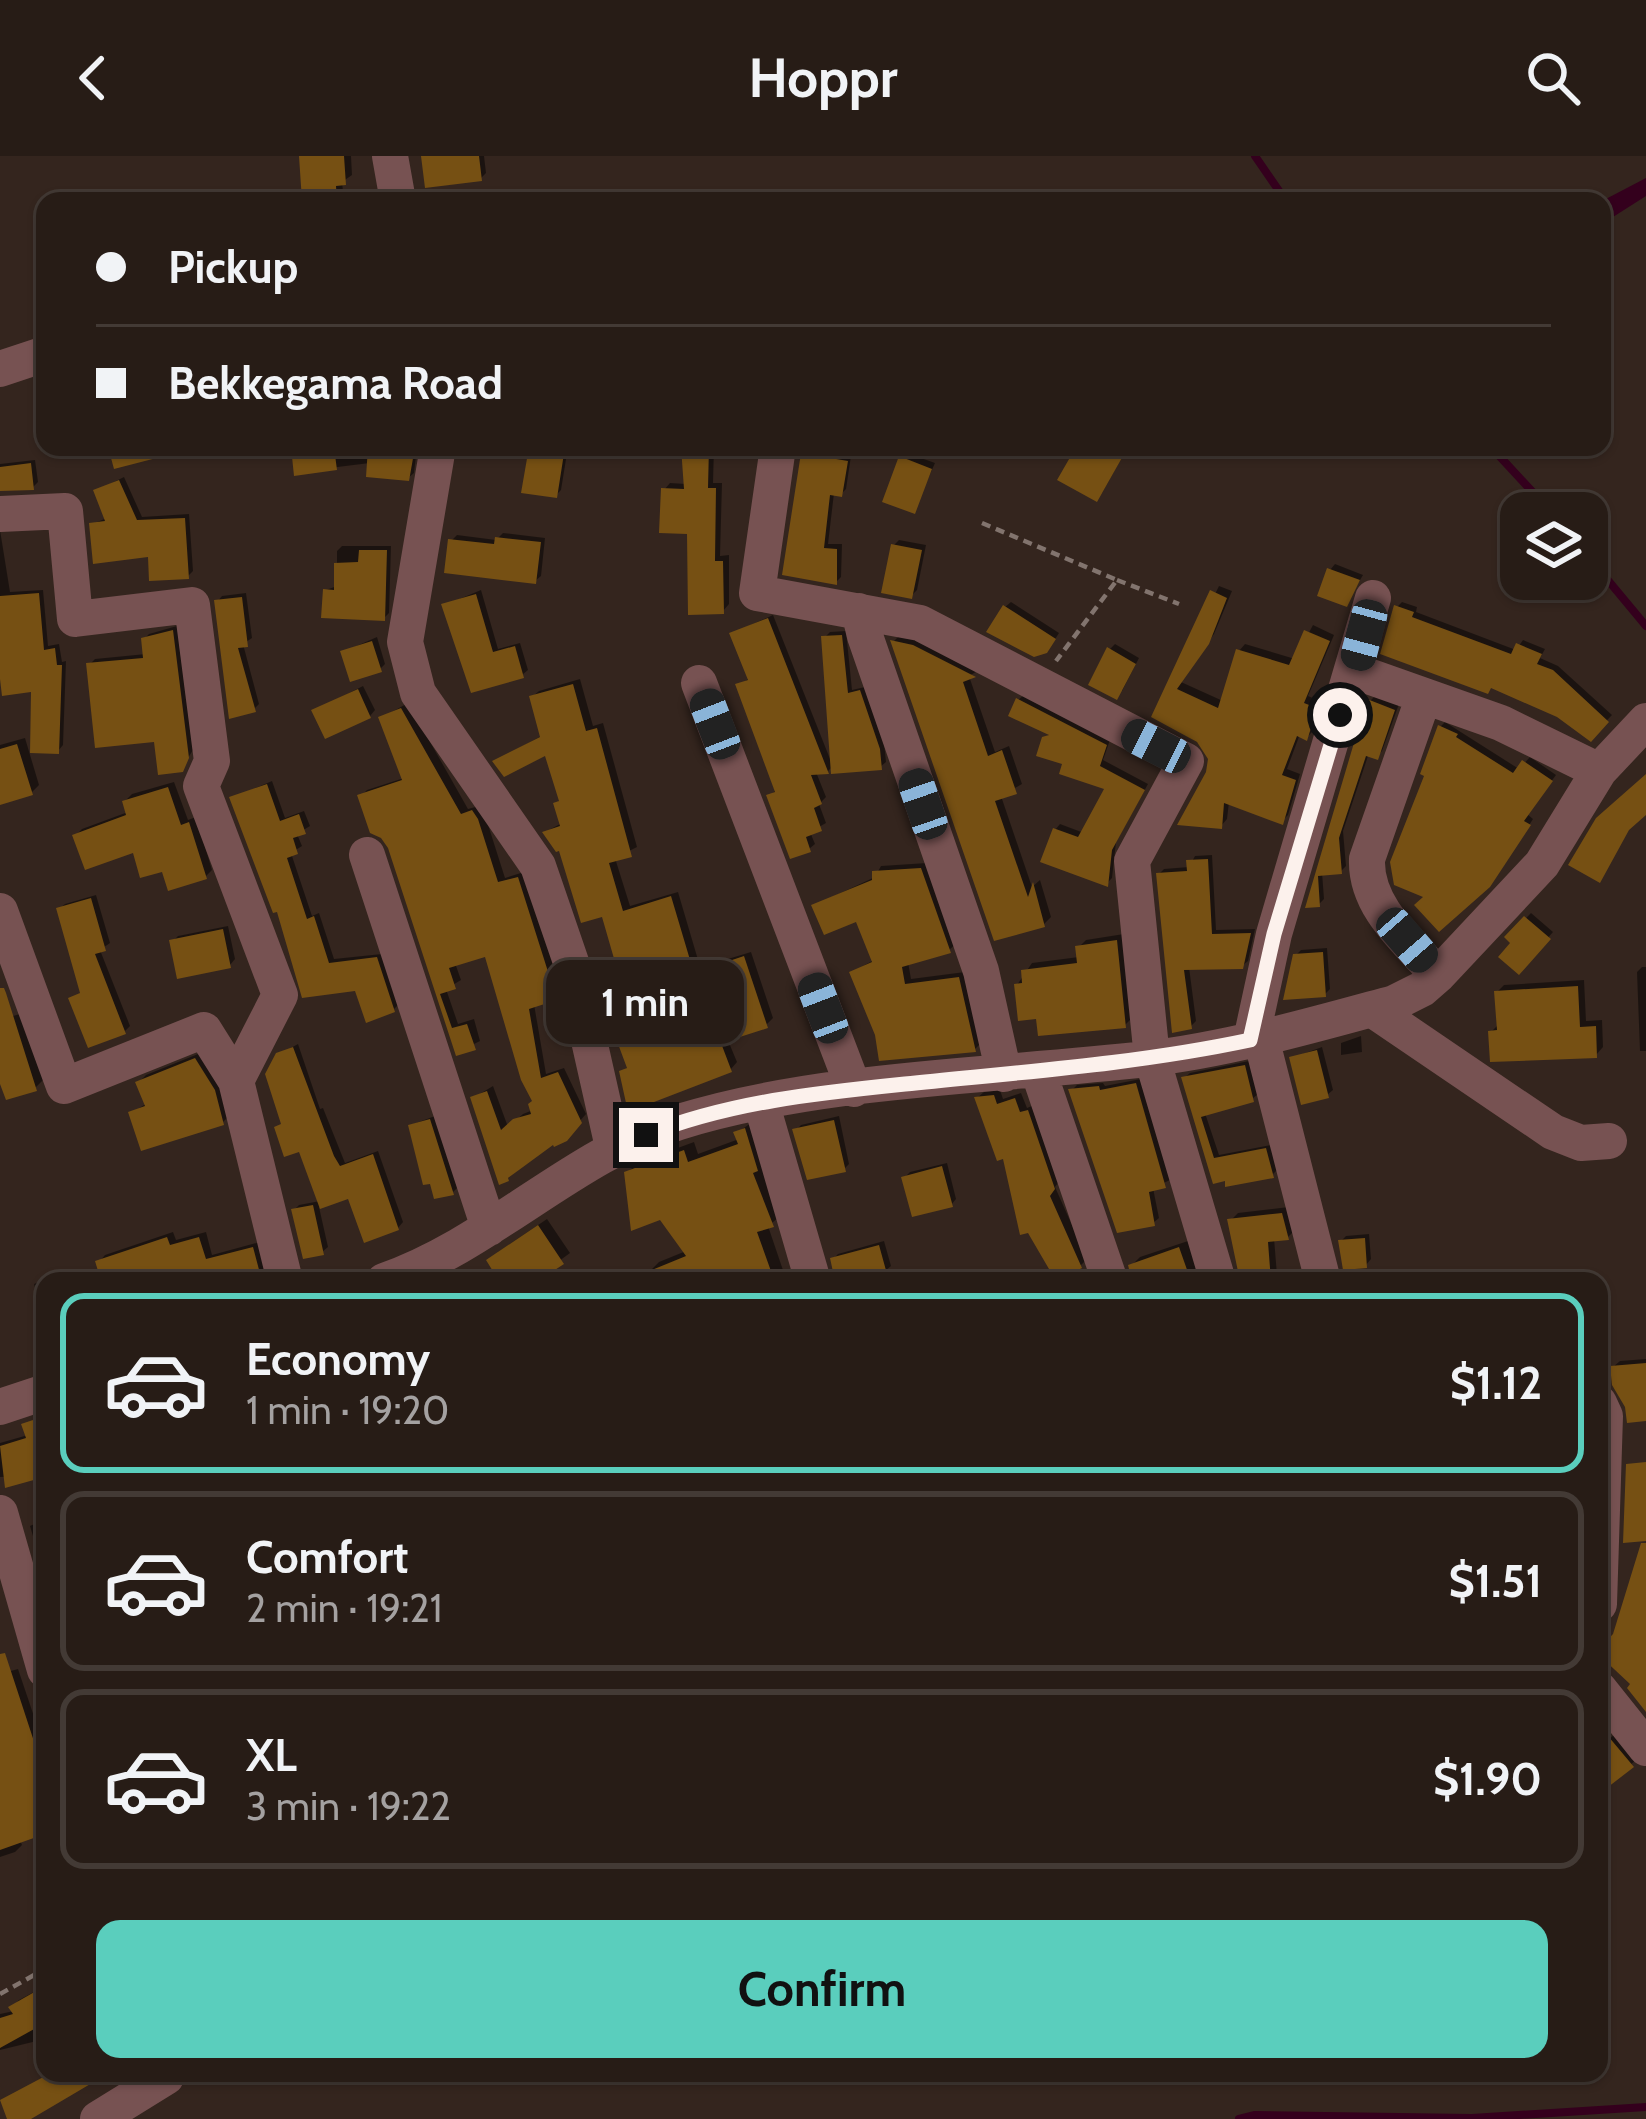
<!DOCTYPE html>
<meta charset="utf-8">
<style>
:root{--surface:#271c16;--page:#332923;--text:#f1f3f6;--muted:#a4a1a1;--line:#433a35;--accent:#5acebd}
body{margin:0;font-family:Cabin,sans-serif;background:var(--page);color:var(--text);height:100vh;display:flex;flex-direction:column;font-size:45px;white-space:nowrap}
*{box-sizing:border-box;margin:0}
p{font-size:39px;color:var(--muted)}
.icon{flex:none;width:66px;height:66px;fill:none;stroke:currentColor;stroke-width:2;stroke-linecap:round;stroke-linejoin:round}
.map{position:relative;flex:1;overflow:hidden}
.details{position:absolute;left:36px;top:1116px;width:1572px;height:810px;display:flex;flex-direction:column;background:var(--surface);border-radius:24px;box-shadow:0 3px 9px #0004,0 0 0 3px var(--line)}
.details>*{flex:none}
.hud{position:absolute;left:36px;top:36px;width:1575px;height:264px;border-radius:24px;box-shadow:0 3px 9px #0004,0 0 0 3px var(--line);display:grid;align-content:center;height:264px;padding:0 60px;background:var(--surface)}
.tools{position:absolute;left:1500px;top:336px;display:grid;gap:24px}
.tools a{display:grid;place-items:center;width:108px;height:108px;border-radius:24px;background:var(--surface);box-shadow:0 3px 9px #0004,0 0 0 3px var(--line);font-size:60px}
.end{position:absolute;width:54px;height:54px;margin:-27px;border:15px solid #fcf1ec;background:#111;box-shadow:0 0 0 6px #111}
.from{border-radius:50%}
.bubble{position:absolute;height:84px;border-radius:24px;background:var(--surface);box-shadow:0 3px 9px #0004,0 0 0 3px var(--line);font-size:39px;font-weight:800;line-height:84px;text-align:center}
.car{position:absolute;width:36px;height:72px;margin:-36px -18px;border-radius:15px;box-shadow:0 0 9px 3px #0007;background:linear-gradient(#222 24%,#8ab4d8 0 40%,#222 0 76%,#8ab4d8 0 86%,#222 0)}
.hud b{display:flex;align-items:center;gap:42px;height:114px;font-size:45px}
.hud b+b{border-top:3px solid var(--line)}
.hud i{width:30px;height:30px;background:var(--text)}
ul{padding:21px 0 0;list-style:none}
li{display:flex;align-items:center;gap:36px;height:180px;margin:0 24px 18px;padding:0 36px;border:6px solid var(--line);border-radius:24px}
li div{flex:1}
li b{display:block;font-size:45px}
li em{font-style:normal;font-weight:800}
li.current{border-color:var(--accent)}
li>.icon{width:108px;height:108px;stroke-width:1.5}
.button{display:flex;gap:24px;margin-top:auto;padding:24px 60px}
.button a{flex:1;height:138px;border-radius:24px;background:var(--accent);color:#111;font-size:48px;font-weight:800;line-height:138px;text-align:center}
header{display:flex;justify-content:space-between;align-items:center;height:156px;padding:0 60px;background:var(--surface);font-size:54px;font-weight:800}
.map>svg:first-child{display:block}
.water{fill:#34001d}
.shadow{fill:#0007}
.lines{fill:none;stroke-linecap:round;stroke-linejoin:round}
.stream{stroke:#34001d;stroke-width:8}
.building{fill:#765013}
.path{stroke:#82746e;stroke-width:4.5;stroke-dasharray:9 6;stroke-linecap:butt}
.minor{stroke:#775252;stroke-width:36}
.route{stroke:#fcf1ec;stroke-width:15}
</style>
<header><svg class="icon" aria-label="back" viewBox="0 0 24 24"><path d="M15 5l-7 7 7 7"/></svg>Hoppr<svg class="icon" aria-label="search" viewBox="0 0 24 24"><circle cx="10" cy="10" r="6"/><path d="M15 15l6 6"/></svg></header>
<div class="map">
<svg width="1646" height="1963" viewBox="0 0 1646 1963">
<rect width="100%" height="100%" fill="#34251e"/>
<!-- water -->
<path class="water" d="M1646,22V40L1602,68V45Z"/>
<!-- shadow -->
<path class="shadow" d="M302,0H351L352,19L342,26L344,45H278L305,40Z
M424,0H484L486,17L481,22Z
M296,291H417L414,317L408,322L370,307L297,316Z
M532,291H568L561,334L556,339Z
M684,291H717H714L713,327H722L720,400L729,399V448L723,455L690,375L664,334L670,327L686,328Z
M1079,291L1126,294L1102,337Z
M809,293L851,300L846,333L841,338L834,337L828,388H842L841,421L836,426L786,416L804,298Z
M907,297L935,307L914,354L902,302Z
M35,304L38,326L33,331L0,334V308Z
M124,321L142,361L189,358L193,415L188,420L92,368L107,362L96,335Z
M0,374L10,436L43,434L48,490L59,488L62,506L66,505L63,589L58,595L0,460Z
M503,377L545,382L541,420L535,425L451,385L457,379L496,384Z
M899,384L926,389L917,434L911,440L894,389Z
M342,390H391L389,457L384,462L326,434L337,430V395Z
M1335,408L1363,419L1346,448L1330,414Z
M1219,430L1232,435L1214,478L1181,526L1223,545L1239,495L1245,488L1295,503L1313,469L1334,479L1308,540L1322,546L1313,575L1307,581L1300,578L1287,613L1300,618L1288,659L1282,665L1229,646L1227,663L1221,670L1209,616L1208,593L1155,560Z
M481,434L498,493L520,487L528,514L522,519L473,533L445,449Z
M246,437L252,482L243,488L259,548L254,553L217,446L222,440Z
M1011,446L1059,477L1052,488L1005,451Z
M1402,446L1417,451L1416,456L1516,494L1523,484L1545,493L1540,502L1558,510L1612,559L1590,582L1559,558L1492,530L1397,451Z
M773,459L832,608L824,482L830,476L846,475L852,534L865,531L884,586L886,606L880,611L833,610L828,615L816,616L826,641L819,648L826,667L810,676L815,688L809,693L770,640L775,635L739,529L750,522L733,477Z
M177,470L193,594L181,613L90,508L95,503L146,498L144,483L149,478Z
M900,479L920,483L979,514L969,520L995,596L1009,590L1022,628L1001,640L1032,731L1040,724L1051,761L1044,768L996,781L894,485Z
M377,481L385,508L380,513L343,496Z
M1115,488L1139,502L1122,535L1110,493Z
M580,523L593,570L603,567L637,691L615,702L630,750L678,736L701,814L695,821L653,834L670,877L725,855L711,813L718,806L751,796L773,862L766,869L727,882L737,906L731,913L622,916L629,910L614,869L627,860L611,809L618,802L604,758L561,691L545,676L562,667L556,648L561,643L547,596L496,605L543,579L532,541L539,535Z
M363,530L375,554L370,560L314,555Z
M1024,539L1110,584L1103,604L1148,628L1116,686L1112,722L1107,727L1055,674L1060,668L1084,677L1108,631L1065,606L1045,582L1051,577L1018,544Z
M1375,540L1399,548L1382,595L1377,600L1369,597L1343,675L1346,710L1341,715L1322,716L1324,743L1319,748H1309L1370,545Z
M408,547L468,653L479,650L484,656L505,722L524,716L562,835L555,842L534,848L546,918L564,912L586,958L565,982L554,984L507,1023L473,942L493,930L508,971L523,958L533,954L535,946L487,798L455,807L461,824L446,833L458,868L474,863L480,885L458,896L391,691L361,640L367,634L404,622L381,562Z
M1445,566L1519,613L1530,601L1556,619L1527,658L1533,663L1495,722L1428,739V618L1440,571Z
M25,582L39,629L32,636L0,646V589Z
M272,625L285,662L304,655L310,670L297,678L302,690L291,697L312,760L319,757L334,803L382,798L398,849L393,854L357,832L304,838L279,752L233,642Z
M174,626L188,664L196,661L212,714L205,721L164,712L135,693L75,680L82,673L128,656L125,645L132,638Z
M1212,699L1216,774L1255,773L1248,805L1242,810L1189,811L1196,865L1191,870L1159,718L1164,713L1189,711L1195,700Z
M927,707L956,788L949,794L908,806L911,823L965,816L981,887L975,893L878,878L852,816L874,804L857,762L815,749L875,721L881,710Z
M96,739L110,787L100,794L130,870L125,875L72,843L83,835L59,753L65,748Z
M1531,757L1553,776L1519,815L1515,787L1508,781Z
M228,770L235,803L230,809L173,785L178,780Z
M1124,778L1133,861L1125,869L1017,829L1032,807L1079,801L1078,792L1086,784Z
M1327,792L1330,833L1325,838L1295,800L1301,794Z
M1642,811H1646V895H1640L1637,816Z
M1584,824L1586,865L1602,864L1603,891L1596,899L1491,876L1499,868L1497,836L1504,829Z
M23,857L44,923L35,932L0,926V864Z
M1361,880L1362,896L1341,899V887Z
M298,888L320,953L323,952L345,1007L378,995L403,1066L398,1072L350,1039L319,1051L328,1091L322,1096L294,1054L299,1049L320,1045L300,992L284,965L278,899Z
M1322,891L1333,934L1327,939L1292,902Z
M203,896L221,926L230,959L222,967L132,957L147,947L139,926L146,919Z
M1249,905L1258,938L1252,943L1205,957L1219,999L1271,989L1277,1014L1272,1019L1215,1024L1184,922L1190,917Z
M1141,923L1170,1024L1153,1032L1159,1062L1153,1067L1072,934L1077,929L1103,927L1105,930Z
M1000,934L1003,943L1021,937L1027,952L1034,949L1060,1024L1055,1031L1087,1103L1080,1110L1005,999L977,942L984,936Z
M435,960L458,1031L453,1036L433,1024L411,969Z
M839,960L849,1008L844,1013L796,974L801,969Z
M755,964L782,1059L768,1070L785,1120L790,1118L793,1125H652L649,1116L659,1106L686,1095L627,1017L637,1007L694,986L698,998L739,983L737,977Z
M947,1007L956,1043L951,1049L905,1021L910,1016Z
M1289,1051L1295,1074L1288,1081L1274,1082L1277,1119L1306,1117L1310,1125H1243L1231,1064L1238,1057Z
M547,1063L570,1097L532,1125H503L498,1096Z
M173,1076L176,1084L206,1076L212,1099L260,1086L267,1118L257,1125H104L99,1106L105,1099Z
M1369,1078L1371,1103L1366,1109L1341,1085L1346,1080Z
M884,1085L891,1110L885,1115L836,1125L833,1103L838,1098Z
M1188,1085L1199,1117L1192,1125H1136L1132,1109L1140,1101Z
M64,1116L66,1125H45V1165L34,1128Z
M1646,1203V1262L1613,1211L1620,1205Z
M45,1258V1323L43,1319L0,1321V1287L28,1279L24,1269Z
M45,1363V1386L35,1387L30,1370Z
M18,1513L45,1593V1675L20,1684L22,1689L15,1696L0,1701V1518Z
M1615,1578L1637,1603L1599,1637L1601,1590Z
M45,1830V1883L0,1894V1858L14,1855L12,1851L19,1844Z"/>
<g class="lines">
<!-- stream -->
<path class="stream" d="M1255,0L1286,45
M1491,291L1552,357
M1587,399L1646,470
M1239,1963L1255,1959L1472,1962L1646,1951"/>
</g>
<!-- building -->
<path class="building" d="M299,0H344L346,29L336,30L337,45H302Z
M421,0H479L482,25L425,32Z
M108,291H171L172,298L114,313Z
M291,291H334L337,314L294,320Z
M368,291H415L409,325L366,321Z
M529,291H565L557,342L521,337Z
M681,291H709L708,332H716L715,405H723L724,458L688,459L687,378L659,377L661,332L684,333Z
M1076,291H1107L1123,300L1097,346L1057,324Z
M801,297L848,305L842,341L830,339L824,392L837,393V429L782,419Z
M899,300L932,313L915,358L882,346Z
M31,307L34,334L0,335V311Z
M119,324L137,364L185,362L189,423L149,425L148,401L93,408L89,367L105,365L93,334Z
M495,381L541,386L536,428L444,417L448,383L494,388Z
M891,388L922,394L912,443L881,437Z
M359,394H387L385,465L321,462L323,433L334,434V407L358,406Z
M1327,412L1360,424L1347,451L1317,440Z
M1210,434L1227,442L1209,488L1177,533L1218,552L1236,493L1289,509L1304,474L1330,485L1304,547L1317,552L1307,585L1297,580L1282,619L1296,624L1283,669L1224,647L1222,673L1177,669L1206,616L1208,603L1197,586L1151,561Z
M39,437L44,494L55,492L57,509H62L59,598L30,597L31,536L2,540L0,523V440Z
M476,438L493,496L515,490L524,522L471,537L441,448Z
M242,441L248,491L238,492L256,556L229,563L214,444Z
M1003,449L1056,483L1047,497L1034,501L986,476Z
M1394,449L1414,456L1412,461L1511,498L1516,487L1542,498L1537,508L1553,514L1609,566L1591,586L1557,561L1491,532L1488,538L1380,498Z
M768,462L829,618L811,619L822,648L814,652L822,675L806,681L811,696L790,703L766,639L775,636L735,528L748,524L729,477Z
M173,474L189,602L183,616L158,619L154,586L95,592L86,507L143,502L141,482Z
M842,479L848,537L860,534L880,593L882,614L831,618L821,480Z
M890,484L913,489L976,521L963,526L988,600L1002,594L1017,638L995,645L1028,741L1033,726L1045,771L994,785Z
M372,485L382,516L350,526L340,495Z
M1107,491L1136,508L1117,544L1088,529Z
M573,528L586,575L597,572L632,701L609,707L623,755L671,740L696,824L647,839L663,882L723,858L708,812L744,800L768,872L721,887L732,916L628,956L619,915L627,912L611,869L625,863L607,809L615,806L602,761L581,767L559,695L556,696L542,676L560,670L553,647L559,645L545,600L504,621L492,605L540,581L529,540Z
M358,533L371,562L325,583L311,554Z
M1016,542L1107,589L1100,610L1145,634L1112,694L1108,731L1040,706L1053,672L1078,681L1104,633L1059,618L1062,608L1036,600L1042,581L1049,579L1008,560Z
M1367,543L1395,554L1378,604L1366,600L1339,682L1342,718L1318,720L1320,751L1305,752Z
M401,552L461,658L472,654L478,663L498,726L518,721L557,844L529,853L541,922L558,916L582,967L567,985L554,991L553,989L508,1022L509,1025L499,1029L470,941L487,935L501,974L513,963L531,958L528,948L532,945L521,924L485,801L449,812L456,833L440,838L452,872L467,868L476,894L456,900L388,692L381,682L370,677L357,639L402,624L378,561Z
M1438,569L1458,578L1456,581L1513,617L1522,604L1553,625L1524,665L1531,669L1490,731L1439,776L1414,749L1423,741L1394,729L1390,706L1424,620L1420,618Z
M17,588L33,639L0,649V593Z
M1646,618V659L1629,674L1600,727L1568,709L1596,662Z
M267,628L280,665L299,658L306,678L293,682L298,698L287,702L307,763L314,760L329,807L377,801L395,856L366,867L355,835L302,842L277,756L273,757L229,641Z
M168,631L181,669L189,666L207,723L168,735L162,716L140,722L133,697L85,714L72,679L126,659L122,645Z
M1208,703L1212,778L1251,777L1243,813L1184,814L1192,873L1172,877L1156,717L1187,715L1186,704Z
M921,712L951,797L902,811L905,828L959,821L976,896L879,905L875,879L849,816L872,806L856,766L824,779L811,749L872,724V715Z
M91,742L106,795L95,798L126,878L88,892L68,842L80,837L56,752Z
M1524,760L1551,783L1519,819L1498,801L1510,787L1504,781Z
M223,773L231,812L177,823L169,784Z
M1117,784L1126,872L1038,880L1036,863L1018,865L1014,828L1022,827L1021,814L1077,807L1075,790Z
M1323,796L1326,841L1283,844L1293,798Z
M1578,830L1580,871L1596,870L1597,902L1490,906L1488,875L1497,874L1494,835Z
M0,832H4L6,837L37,935L6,944L0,928Z
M293,891L334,1000L340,1010L373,998L399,1074L364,1087L348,1043L320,1053L299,996L284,1001L274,971L281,968L265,918L276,897Z
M1317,894L1329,942L1301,949L1289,901Z
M195,902L215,934L224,969L141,995L128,956L145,950L135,926Z
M1245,909L1254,946L1201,961L1214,1002L1266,992L1274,1022L1225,1031V1025L1213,1028L1181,921Z
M1136,927L1166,1032L1149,1036L1155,1070L1117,1077L1068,933L1099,930L1100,934Z
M994,939L997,948L1015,942L1020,956L1028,954L1055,1033L1050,1040L1082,1112L1056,1125L1028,1077L1020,1079L1003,1003L997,1005L974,941Z
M430,963L454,1039L434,1043L430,1028L423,1029L408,969Z
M834,964L846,1016L807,1024L792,973Z
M745,972L758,1015L753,1017L774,1071L757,1076L772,1118L751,1125H625L686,1100L660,1064L631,1075L624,1016L684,994L688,1006L738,988L733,976Z
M942,1010L953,1051L912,1061L901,1021Z
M313,1049L324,1099L303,1103L291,1053Z
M1282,1057L1289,1084L1268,1086L1271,1125H1240L1227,1063Z
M538,1069L564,1108L538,1125H499L486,1104Z
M167,1081L170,1089L199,1081L206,1103L253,1091L262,1125H101L95,1105Z
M1365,1082L1367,1112L1343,1114L1338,1084Z
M879,1089L887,1118L860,1125H835L830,1102Z
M1179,1091L1191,1125H1132L1128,1109Z
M1646,1207V1265L1627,1267L1625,1251L1612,1229L1610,1210Z
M45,1260V1327L41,1322L5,1332L0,1290L26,1282L21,1268Z
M1646,1306V1385L1623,1387L1626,1308Z
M1641,1387H1646V1556L1627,1532L1630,1528L1599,1499V1493L1613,1478Z
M5,1497L45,1619V1678L0,1694V1498Z
M1608,1580L1634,1611L1599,1638V1587Z
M45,1830V1867L0,1892V1862L13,1858L8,1851Z
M51,1917H109L31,1963H7L0,1944Z"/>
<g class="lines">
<!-- path -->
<path class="path" d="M982,367L1117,424L1056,505
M1117,424L1179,448
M0,1838L45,1813"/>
<!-- minor -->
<path class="minor" d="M390,0L398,45
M0,213L45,198
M438,291L405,486L418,537L538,710L572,809L613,991
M778,291L757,437L920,467L1186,605L1132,705L1152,902L1218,1125
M0,358L65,355L75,463L192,449L212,605L201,630L280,839L236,925L285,1125
M859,455L865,480L981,815L1004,918
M1354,515L1501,567L1599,615
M699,527L854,933
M1424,540L1367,703C1365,751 1408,785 1438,819
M367,699L489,1072
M0,755L64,930L204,874L236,925
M1372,853L1553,976L1581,987L1609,985
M1261,882L1323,1125
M1251,884L1274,778L1373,442
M1038,914L1110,1125
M761,946L813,1125
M384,1125C491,1088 572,999 679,966C821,922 997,920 1146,903C1230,893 1313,869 1394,847L1422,833L1438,819L1542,708L1599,615L1646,565
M1599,1247L1605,1260L1599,1448
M0,1251L45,1236
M0,1357L45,1514
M1599,1533L1646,1592
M98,1963L166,1921L164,1917"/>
</g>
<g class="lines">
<!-- route -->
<path class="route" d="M646,979C729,946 817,937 905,928C1021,916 1137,908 1250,884L1274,778L1340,559"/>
</g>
</svg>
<div class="tools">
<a><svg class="icon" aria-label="layers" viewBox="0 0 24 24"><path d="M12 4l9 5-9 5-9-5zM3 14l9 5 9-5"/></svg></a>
</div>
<i class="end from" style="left:1340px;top:559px"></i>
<i class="end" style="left:646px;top:979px"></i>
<div class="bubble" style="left:546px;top:804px;width:198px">1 min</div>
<i class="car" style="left:1364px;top:479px;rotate:195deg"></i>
<i class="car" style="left:715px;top:568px;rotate:339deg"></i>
<i class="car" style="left:1156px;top:590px;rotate:297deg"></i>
<i class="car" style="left:923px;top:648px;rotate:341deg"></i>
<i class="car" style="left:1407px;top:784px;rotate:139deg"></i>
<i class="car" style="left:823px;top:852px;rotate:339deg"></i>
<div class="hud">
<b><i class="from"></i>Pickup</b>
<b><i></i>Bekkegama Road</b>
</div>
<section class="details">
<ul>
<li class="current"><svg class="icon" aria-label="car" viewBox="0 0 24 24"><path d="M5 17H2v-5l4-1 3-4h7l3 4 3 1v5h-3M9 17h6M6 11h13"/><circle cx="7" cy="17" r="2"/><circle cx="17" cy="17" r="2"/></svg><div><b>Economy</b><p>1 min · 19:20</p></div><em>$1.12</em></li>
<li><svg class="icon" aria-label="car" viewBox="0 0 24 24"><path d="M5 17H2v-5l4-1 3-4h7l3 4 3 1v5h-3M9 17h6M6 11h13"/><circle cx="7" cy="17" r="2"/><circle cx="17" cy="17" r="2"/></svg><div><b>Comfort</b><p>2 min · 19:21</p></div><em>$1.51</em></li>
<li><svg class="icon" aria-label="car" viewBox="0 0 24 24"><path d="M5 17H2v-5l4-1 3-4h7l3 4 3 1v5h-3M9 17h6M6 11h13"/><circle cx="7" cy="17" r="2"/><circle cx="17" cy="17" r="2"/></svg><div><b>XL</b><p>3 min · 19:22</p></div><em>$1.90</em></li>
</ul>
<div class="button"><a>Confirm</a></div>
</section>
</div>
